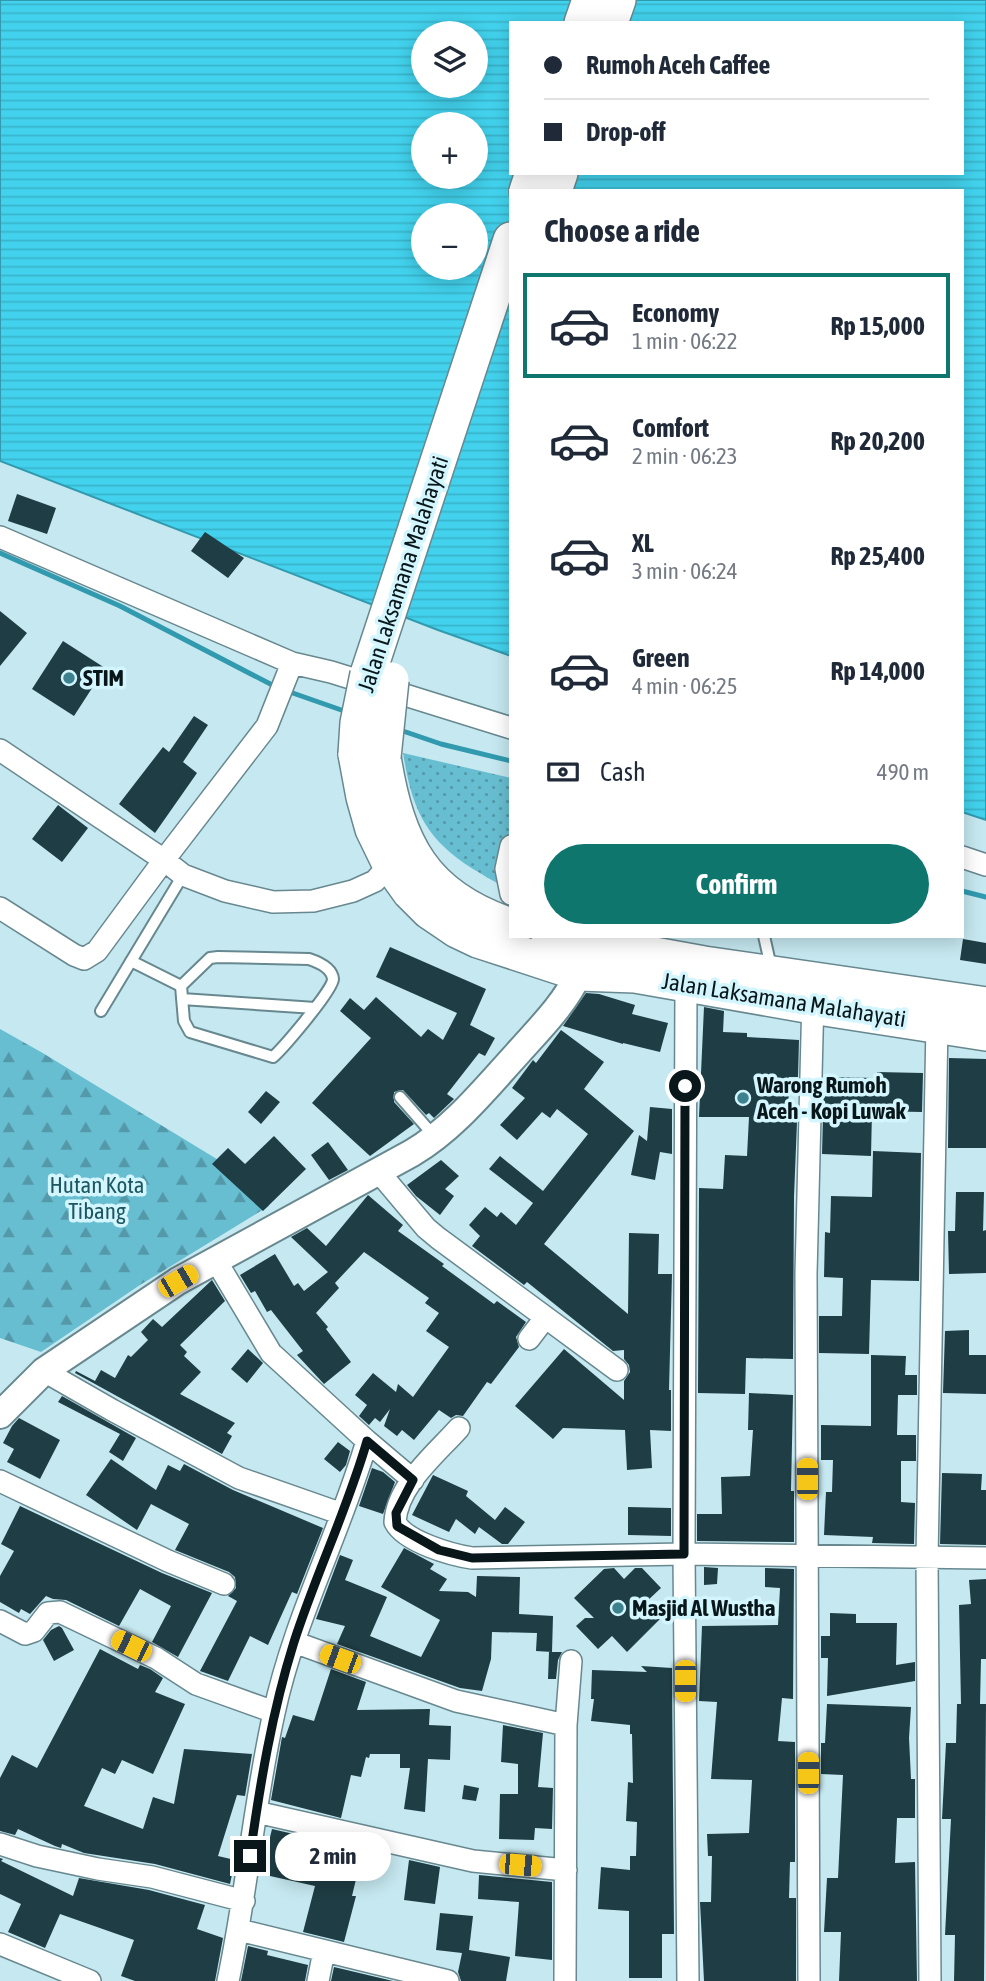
<!DOCTYPE html>
<meta charset="utf-8">
<style>
:root{--surface:#fff;--page:#f6f6f7;--text:#1f2937;--muted:#747a83;--line:#e0e1e3;--accent:#0f766e}
body{margin:0;font-family:"Asap Condensed",sans-serif;background:var(--page);color:var(--text);height:100vh;display:flex;flex-direction:column;font-size:26px;white-space:nowrap}
*{box-sizing:border-box;margin:0}
p{font-size:23px;color:var(--muted)}
.icon{flex:none;width:38px;height:38px;fill:none;stroke:currentColor;stroke-width:2;stroke-linecap:round;stroke-linejoin:round}
.map{position:relative;flex:1;overflow:hidden}
.panel{position:absolute;left:509px;top:189px;width:455px;height:749px;display:flex;flex-direction:column;background:var(--surface);border-radius:0px;box-shadow:0 4px 18px #0003}
.panel>*{flex:none}
.banner{position:absolute;left:509px;top:21px;width:455px;height:154px;border-radius:0px;box-shadow:0 4px 18px #0003;display:grid;align-content:center;height:154px;padding:0 35px;background:var(--surface)}
.controls{position:absolute;left:411px;top:21px;display:grid;gap:14px}
.controls a{display:grid;place-items:center;width:77px;height:77px;border-radius:50%;background:var(--surface);box-shadow:0 4px 18px #0003;font-size:35px}
.end{position:absolute;width:32px;height:32px;margin:-16px;border:9px solid #0a171a;background:#fff;box-shadow:0 0 0 4px #fff}
.from{border-radius:50%}
.bubble{position:absolute;height:49px;border-radius:24px;background:var(--surface);box-shadow:0 4px 18px #0003;font-size:23px;font-weight:700;line-height:49px;text-align:center}
.car{position:absolute;width:21px;height:42px;margin:-21px -10px;border-radius:9px;box-shadow:0 0 5px 2px #0007;background:linear-gradient(#f5c518 24%,#345 0 40%,#f5c518 0 76%,#345 0 86%,#f5c518 0)}
.banner b{display:flex;align-items:center;gap:24px;height:66px;font-size:26px}
.banner b+b{border-top:2px solid var(--line)}
.banner i{width:18px;height:18px;background:var(--text)}
ul{padding:0;list-style:none}
li{display:flex;align-items:center;gap:21px;height:105px;margin:0 14px 10px;padding:0 21px;border:4px solid transparent;border-radius:0px}
li div{flex:1}
li b{display:block;font-size:26px}
li em{font-style:normal;font-weight:700}
li.current{border-color:var(--accent)}
li>.icon{width:63px;height:63px;stroke-width:1.5}
h2{padding:0 35px;font-size:32px;line-height:84px}
.pay{display:flex;align-items:center;gap:18px;height:77px;padding:0 35px;font-size:26px}
.pay p{margin-inline-start:auto}
.cta{display:flex;gap:14px;margin-top:auto;padding:14px 35px}
.cta a{flex:1;height:80px;border-radius:42px;background:var(--accent);color:#fff;font-size:28px;font-weight:700;line-height:80px;text-align:center}
.map>svg:first-child{display:block}
.forest{fill:url(#forest-firs)}
.park{fill:url(#park-dots)}
.water{fill:url(#water-rules);stroke:#319aae;stroke-width:2;fill-rule:evenodd}
.lines{fill:none;stroke-linecap:round;stroke-linejoin:round}
.stream{stroke:#319aae;stroke-width:5}
.building{fill:#1f3d44}
.service-casing{stroke:#68888f;stroke-width:14}
.minor-casing{stroke:#68888f;stroke-width:24}
.tertiary-casing{stroke:#68888f;stroke-width:30}
.trunk-casing{stroke:#68888f;stroke-width:38}
.service{stroke:#fff;stroke-width:10}
.minor{stroke:#fff;stroke-width:21}
.tertiary{stroke:#fff;stroke-width:26}
.trunk{stroke:#fff;stroke-width:35}
.trunk-bridge-casing{stroke:#68888f;stroke-width:38;stroke-linecap:butt}
.trunk-bridge{stroke:#fff;stroke-width:35}
.route{stroke:#0a171a;stroke-width:9}
.poi-dot{fill:#3d818f;stroke:#d3f6fe;stroke-width:2.5}
.labels{text-anchor:middle;dominant-baseline:central;stroke-width:7;stroke-linejoin:round;paint-order:stroke}
.street-label{font-size:23px;fill:#0a171a;stroke:#d3f6fe}
.poi-label{font-size:23px;font-weight:bold;fill:#0a171a;stroke:#d3f6fe;text-anchor:start}
.park-label{font-size:23px;fill:#1c5661;stroke:#d3f6fe}
</style>
<div class="map">
<svg width="986" height="1981" viewBox="0 0 986 1981">
<defs>
<pattern id="forest-firs" width="22" height="20" patternUnits="userSpaceOnUse" patternTransform="scale(1.75)"><rect width="22" height="20" fill="#68bed1"/><path d="M5 1l3.5 6h-7zM16 11l3.5 6h-7z" fill="#5499a9"/></pattern>
<pattern id="park-dots" width="8" height="8" patternUnits="userSpaceOnUse" patternTransform="scale(1.75)"><rect width="8" height="8" fill="#68bed1"/><path d="M2 2h.1M6 6h.1" fill="none" stroke="#5499a9" stroke-width="1.8" stroke-linecap="round"/></pattern>
<pattern id="water-rules" width="6" height="5" patternUnits="userSpaceOnUse" patternTransform="scale(1.75)"><rect width="6" height="5" fill="#42d2ed"/><path d="M0 2.5h6" fill="none" stroke="#39b4cb"/></pattern>
</defs>
<rect width="100%" height="100%" fill="#c6e8f0"/>
<!-- forest -->
<path class="forest" d="M0,1029L41,1052L243,1175L269,1206L140,1285L41,1352L0,1338Z"/>
<!-- park -->
<path class="park" d="M403,753L511,778V889C497,884 485,876 473,869C424,838 412,808 403,753Z"/>
<!-- water -->
<path class="water" d="M0,0H986V820L962,812V191H511V656L438,630L0,461ZM511,23H962V173H511ZM424,33H476V86H424ZM424,124H476V177H424ZM424,215H476V268H424Z"/>
<g class="lines">
<!-- stream -->
<path class="stream" d="M0,553L120,606L278,688
M287,691L347,712
M400,730L441,744L511,761
M962,891L986,897"/>
</g>
<!-- building -->
<path class="building" d="M17,494L56,508L47,534L8,521Z
M205,532L244,558L228,578L191,551Z
M0,611L27,633L0,666Z
M63,641L105,668L74,716L32,689Z
M194,716L208,725L183,762L197,773L155,833L119,804L163,747L169,752Z
M58,805L88,828L62,862L32,839Z
M963,939L986,943V964L960,960Z
M390,947L486,989L470,1025L495,1038L485,1056L479,1053L447,1094L454,1099L434,1118L429,1113L426,1115L403,1090L394,1092V1102L414,1124L370,1156L312,1103L371,1038L340,1011L350,998L364,1010L376,997L421,1037L428,1029L443,1040L457,1013L376,977Z
M586,993L599,994L635,1005L632,1014L668,1023L660,1052L623,1043V1044L563,1026Z
M704,1007L724,1011L723,1032L747,1033V1037L799,1040L798,1077H789L788,1122H797L794,1197L793,1359L746,1358L745,1394L698,1393L699,1188L723,1189L725,1155L747,1156L749,1117H699Z
M561,1030L604,1062L584,1089L634,1131L544,1244L628,1314L629,1233L659,1234L658,1274H672L669,1390H671V1431L650,1430L652,1468L627,1470L625,1430L563,1428L553,1439L515,1406L564,1349L624,1400V1381L630,1372L629,1365L624,1359V1350L613,1351L527,1282L524,1285L472,1246L480,1236L469,1225L485,1207L497,1217L501,1212L516,1225L533,1203L489,1169L500,1156L543,1191L588,1134L557,1109L550,1118L542,1112L517,1140L500,1125L525,1098L512,1088L533,1060L536,1063Z
M949,1058L986,1059V1148H948Z
M877,1072L923,1073L922,1112L872,1111L871,1156L822,1154L824,1077L877,1078Z
M266,1091L280,1102L261,1124L248,1112Z
M650,1107L672,1109V1154L660,1152L655,1180L631,1175L639,1135L647,1141Z
M274,1136L306,1169L263,1211L212,1164L228,1148L245,1164Z
M328,1142L348,1170L329,1180L311,1155Z
M873,1151L921,1153L919,1281L871,1280L869,1354L819,1353V1316H842L843,1278L824,1277L825,1232L830,1233L831,1196L872,1197Z
M441,1160L459,1176L445,1189L454,1196L440,1215L416,1196L407,1185Z
M956,1192H984L983,1231L986,1230V1273L949,1274L948,1231H955Z
M368,1195L403,1225L398,1231L444,1264L442,1266L494,1304L497,1301L526,1322L516,1337L519,1347L491,1384L487,1382L463,1416L456,1415L451,1418L439,1410L414,1440L402,1430L397,1436L384,1426L390,1409L380,1422L375,1418L369,1425L359,1416L367,1405L355,1395L373,1373L396,1392L398,1384L413,1397L449,1347L426,1331L439,1313L425,1303L429,1298L364,1252L335,1283L339,1288L316,1313L328,1327L326,1329L351,1362L324,1384L297,1355L303,1351L271,1310L267,1312L255,1291L251,1293L240,1275L275,1254L294,1286L298,1283L304,1291L328,1272L291,1237L307,1228L326,1246Z
M212,1280L225,1301L180,1345L187,1352L184,1356L201,1372L180,1394L235,1423L227,1433L232,1436L222,1454L75,1373L76,1371L95,1381L101,1370L115,1378L128,1355L131,1357L148,1340L141,1332L153,1319L162,1327Z
M969,1330V1355H986V1394L943,1393L945,1331Z
M248,1349L263,1363L247,1383L231,1369Z
M871,1355L906,1356L905,1375H917V1395H898L897,1435H916V1461H901V1502L915,1503L914,1544L872,1543L873,1537L824,1535L826,1492H832L833,1460H821V1425L871,1426Z
M749,1393L793,1395L791,1491H794V1542L697,1541V1514H722L721,1477L750,1476L753,1430H748Z
M62,1396L136,1438L123,1461L109,1452L120,1434L58,1402Z
M19,1418L60,1440L40,1479L7,1462L14,1449L3,1443L12,1426Z
M338,1442L350,1451L346,1465L340,1472L324,1459Z
M111,1459L156,1490L168,1465L180,1471L184,1464L233,1490L323,1528L297,1594L292,1592L268,1645L250,1636L228,1681L200,1671L237,1601L228,1596L236,1588L235,1577L229,1572L175,1550L189,1524L151,1504L137,1530L86,1495Z
M372,1468L383,1472L395,1482L383,1514L359,1506Z
M942,1473L982,1474L981,1490H986V1545L940,1544Z
M433,1475L468,1491L466,1496L495,1520L505,1507L525,1522L508,1544H502L479,1527L475,1534L456,1519L449,1532L412,1515Z
M20,1506L162,1573L212,1593L178,1657L152,1642L171,1606L140,1589L119,1626L66,1600L53,1599L46,1596L30,1614L21,1609L19,1613L0,1602V1576L14,1551L1,1544Z
M628,1507L671,1508V1536L628,1535Z
M404,1548L434,1564L430,1569L447,1579L439,1591L468,1592L476,1597L477,1576L520,1577L519,1614L553,1616L552,1652L536,1651L537,1633L492,1632L491,1659L482,1691L460,1688L337,1644L345,1626L316,1619L340,1555L353,1560L345,1580L387,1597L370,1636L421,1657L440,1620L381,1587Z
M704,1567L718,1568L717,1584L704,1585Z
M614,1568L624,1579L635,1568H642L661,1588L646,1602L662,1617L627,1652L612,1636L598,1649L576,1626L585,1618H594L574,1598L604,1569Z
M765,1568L794,1569L793,1699L782,1698L778,1741L795,1742V1862H790L789,1898H796V1981H704L700,1902H711L712,1856H708L707,1834L749,1833L752,1780L711,1779L717,1702L699,1701L702,1626L778,1625L780,1588L765,1587Z
M986,1579V1659H981L980,1704H986L984,1981H954L955,1935H945L951,1819H942L946,1743H956L957,1704H961L959,1605L971,1604L969,1580Z
M830,1613L856,1614V1623H897L896,1665L915,1662V1681L827,1696L828,1658H821V1636H830Z
M59,1626L62,1628L74,1650L54,1661L43,1640L51,1630Z
M100,1649L138,1669L140,1665L150,1669L163,1678L155,1692L185,1704L153,1774L122,1760L115,1774L102,1768L84,1806L143,1829L153,1797L174,1804L184,1749L252,1754L245,1796L237,1795L218,1856L235,1860L230,1884L155,1864L84,1853L62,1844L61,1848L55,1846L18,1829L15,1835L0,1831V1778L12,1755L37,1768Z
M549,1652H562L558,1660L556,1679H548Z
M641,1666L672,1668L674,1934H662V1978H629V1911L598,1909L601,1867L630,1870V1856H636L637,1822L626,1821L628,1782L633,1783L632,1734H630V1725L591,1721L594,1699H591L592,1670L647,1672Z
M331,1669L366,1682L357,1710L430,1709L429,1725L451,1726L450,1760L428,1759L425,1812L404,1809L410,1768H400V1754H370L369,1758L366,1757L361,1777L351,1775L341,1818L271,1800L282,1737L285,1738L293,1715L314,1721Z
M827,1704L911,1707L909,1738L911,1779H915V1818H897L895,1863L915,1862L917,1981H839L841,1932H824L827,1878H838L843,1775L821,1774V1743H825Z
M503,1725L543,1733L538,1787L553,1788L552,1829L535,1828L534,1840L499,1839L500,1794H518V1764L501,1762Z
M464,1785L479,1788L476,1801L462,1799Z
M272,1829L363,1850L352,1896H356L344,1942L303,1932L315,1886L261,1874Z
M0,1858L3,1859L1,1861L73,1896L79,1878L149,1890L205,1905L197,1929L223,1938L215,1981H135L121,1976L134,1940L60,1914L45,1948L8,1932L21,1904L0,1894Z
M409,1860L440,1867L435,1904L404,1900Z
M479,1875L552,1882V1960L515,1956L519,1902L478,1899Z
M440,1913L473,1916L469,1950L510,1957L506,1981H461L458,1972L462,1953L436,1950Z
M248,1946L268,1951L267,1955L308,1965L305,1981H241Z
M334,1967L393,1981H331Z"/>
<g class="lines">
<!-- service casing -->
<g class="service-casing">
<path id="service" d="M764,936L771,967
M131,961L181,986L210,958L218,957L309,959C318,962 332,968 333,979C333,990 283,1048 273,1057L190,1032L184,1021L181,986
M182,999L315,1008
M101,1011L183,875
M400,1097L435,1137"/>
</g>
<!-- minor casing -->
<g class="minor-casing">
<path id="minor" d="M0,537L292,663L331,672L511,728
M0,750L164,860L183,875L225,891L273,902L313,901L353,891L375,881L390,864
M511,846L506,869L511,894
M962,857L986,865
M0,908L74,955L84,959L97,951L164,860L267,726L292,663
M686,984L684,1554L688,1981
M378,1171L426,1228L438,1238L617,1370
M215,1259L271,1353L367,1441C340,1533 294,1619 274,1713C254,1802 247,1892 228,1981
M529,1339L545,1318
M44,1371L112,1410L239,1478L342,1514
M459,1428C436,1454 397,1485 395,1522C405,1542 452,1555 472,1558L684,1554L986,1558
M367,1441L413,1480
M0,1481L168,1561L224,1584
M0,1621L25,1634L34,1631L48,1613L60,1612L156,1658L196,1684L274,1712
M294,1642L456,1701L566,1725
M256,1812L473,1861L566,1870
M0,1844L37,1856L98,1869L152,1877L244,1901
M239,1930L448,1981
M0,1944L90,1981
M318,1981L324,1951
M565,1981L566,1725L571,1661
M809,1981L806,1274L813,996
M930,1981L927,1558L937,1024"/>
</g>
<!-- tertiary casing -->
<g class="tertiary-casing">
<path id="tertiary" d="M0,1415L44,1371L178,1281L412,1153C453,1129 485,1089 517,1054C539,1029 565,1004 579,973"/>
</g>
<!-- trunk casing -->
<g class="trunk-casing">
<path id="trunk" d="M582,23L590,0
M610,23L618,0
M527,191L533,173
M554,191L560,173
M368,674L511,240
M356,754L364,797L373,829L390,864L410,892L429,911L457,930L478,940L579,973L635,975L812,1006L986,1033
M383,757C397,845 423,897 511,926
M549,936L704,964L986,1005"/>
</g>
<!-- service -->
<use href="#service" class="service"/>
<!-- minor -->
<use href="#minor" class="minor"/>
<!-- tertiary -->
<use href="#tertiary" class="tertiary"/>
<!-- trunk -->
<use href="#trunk" class="trunk"/>
<!-- trunk-bridge casing -->
<g class="trunk-bridge-casing">
<path id="trunk-bridge" d="M356,754L358,723L368,674
M383,757L391,680"/>
</g>
<!-- trunk-bridge -->
<use href="#trunk-bridge" class="trunk-bridge"/>
</g>
<g class="lines">
<!-- route -->
<path class="route" d="M250,1856C260,1784 272,1712 294,1642C316,1574 347,1510 367,1441L413,1480L396,1513L397,1526L439,1550L472,1558L684,1554L685,1086"/>
</g>
<!-- markers -->
<g class="poi-dot">
<circle cx="69" cy="678" r="7"/>
<circle cx="743" cy="1098" r="7"/>
<circle cx="618" cy="1608" r="7"/>
</g>
<g class="labels">
<!-- street labels -->
<g class="street-label">
<text transform="translate(403 574) rotate(-72)">Jalan Laksamana Malahayati</text>
<text transform="translate(784 1000) rotate(9)">Jalan Laksamana Malahayati</text>
</g>
<!-- poi labels -->
<g class="poi-label">
<text x="83" y="678">STIM</text>
<text x="757" y="1085">Warong Rumoh<tspan x="757" dy="26">Aceh - Kopi Luwak</tspan></text>
<text x="632" y="1608">Masjid Al Wustha</text>
</g>
<!-- park labels -->
<g class="park-label">
<text x="97" y="1185">Hutan Kota<tspan x="97" dy="26">Tibang</tspan></text>
</g>
</g>
</svg>
<div class="controls">
<a><svg class="icon" aria-label="layers" viewBox="0 0 24 24"><path d="M12 4l9 5-9 5-9-5zM3 14l9 5 9-5"/></svg></a>
<a>+</a>
<a>−</a>
</div>
<i class="end from" style="left:685px;top:1086px"></i>
<i class="end" style="left:250px;top:1856px"></i>
<div class="bubble" style="left:275px;top:1832px;width:116px">2 min</div>
<i class="car" style="left:178px;top:1281px;rotate:60deg"></i>
<i class="car" style="left:807px;top:1479px;rotate:0deg"></i>
<i class="car" style="left:131px;top:1646px;rotate:296deg"></i>
<i class="car" style="left:340px;top:1659px;rotate:290deg"></i>
<i class="car" style="left:685px;top:1681px;rotate:180deg"></i>
<i class="car" style="left:808px;top:1773px;rotate:0deg"></i>
<i class="car" style="left:520px;top:1865px;rotate:95deg"></i>
<div class="banner">
<b><i class="from"></i>Rumoh Aceh Caffee</b>
<b><i></i>Drop-off</b>
</div>
<section class="panel">
<h2>Choose a ride</h2>
<ul>
<li class="current"><svg class="icon" aria-label="car" viewBox="0 0 24 24"><path d="M5 17H2v-5l4-1 3-4h7l3 4 3 1v5h-3M9 17h6M6 11h13"/><circle cx="7" cy="17" r="2"/><circle cx="17" cy="17" r="2"/></svg><div><b>Economy</b><p>1 min · 06:22</p></div><em>Rp 15,000</em></li>
<li><svg class="icon" aria-label="car" viewBox="0 0 24 24"><path d="M5 17H2v-5l4-1 3-4h7l3 4 3 1v5h-3M9 17h6M6 11h13"/><circle cx="7" cy="17" r="2"/><circle cx="17" cy="17" r="2"/></svg><div><b>Comfort</b><p>2 min · 06:23</p></div><em>Rp 20,200</em></li>
<li><svg class="icon" aria-label="car" viewBox="0 0 24 24"><path d="M5 17H2v-5l4-1 3-4h7l3 4 3 1v5h-3M9 17h6M6 11h13"/><circle cx="7" cy="17" r="2"/><circle cx="17" cy="17" r="2"/></svg><div><b>XL</b><p>3 min · 06:24</p></div><em>Rp 25,400</em></li>
<li><svg class="icon" aria-label="car" viewBox="0 0 24 24"><path d="M5 17H2v-5l4-1 3-4h7l3 4 3 1v5h-3M9 17h6M6 11h13"/><circle cx="7" cy="17" r="2"/><circle cx="17" cy="17" r="2"/></svg><div><b>Green</b><p>4 min · 06:25</p></div><em>Rp 14,000</em></li>
</ul>
<div class="pay"><svg class="icon" aria-label="cash" viewBox="0 0 24 24"><path d="M3 7h18v10H3z"/><circle cx="12" cy="12" r="2"/></svg>Cash<p>490 m</p></div>
<div class="cta"><a>Confirm</a></div>
</section>
</div>
